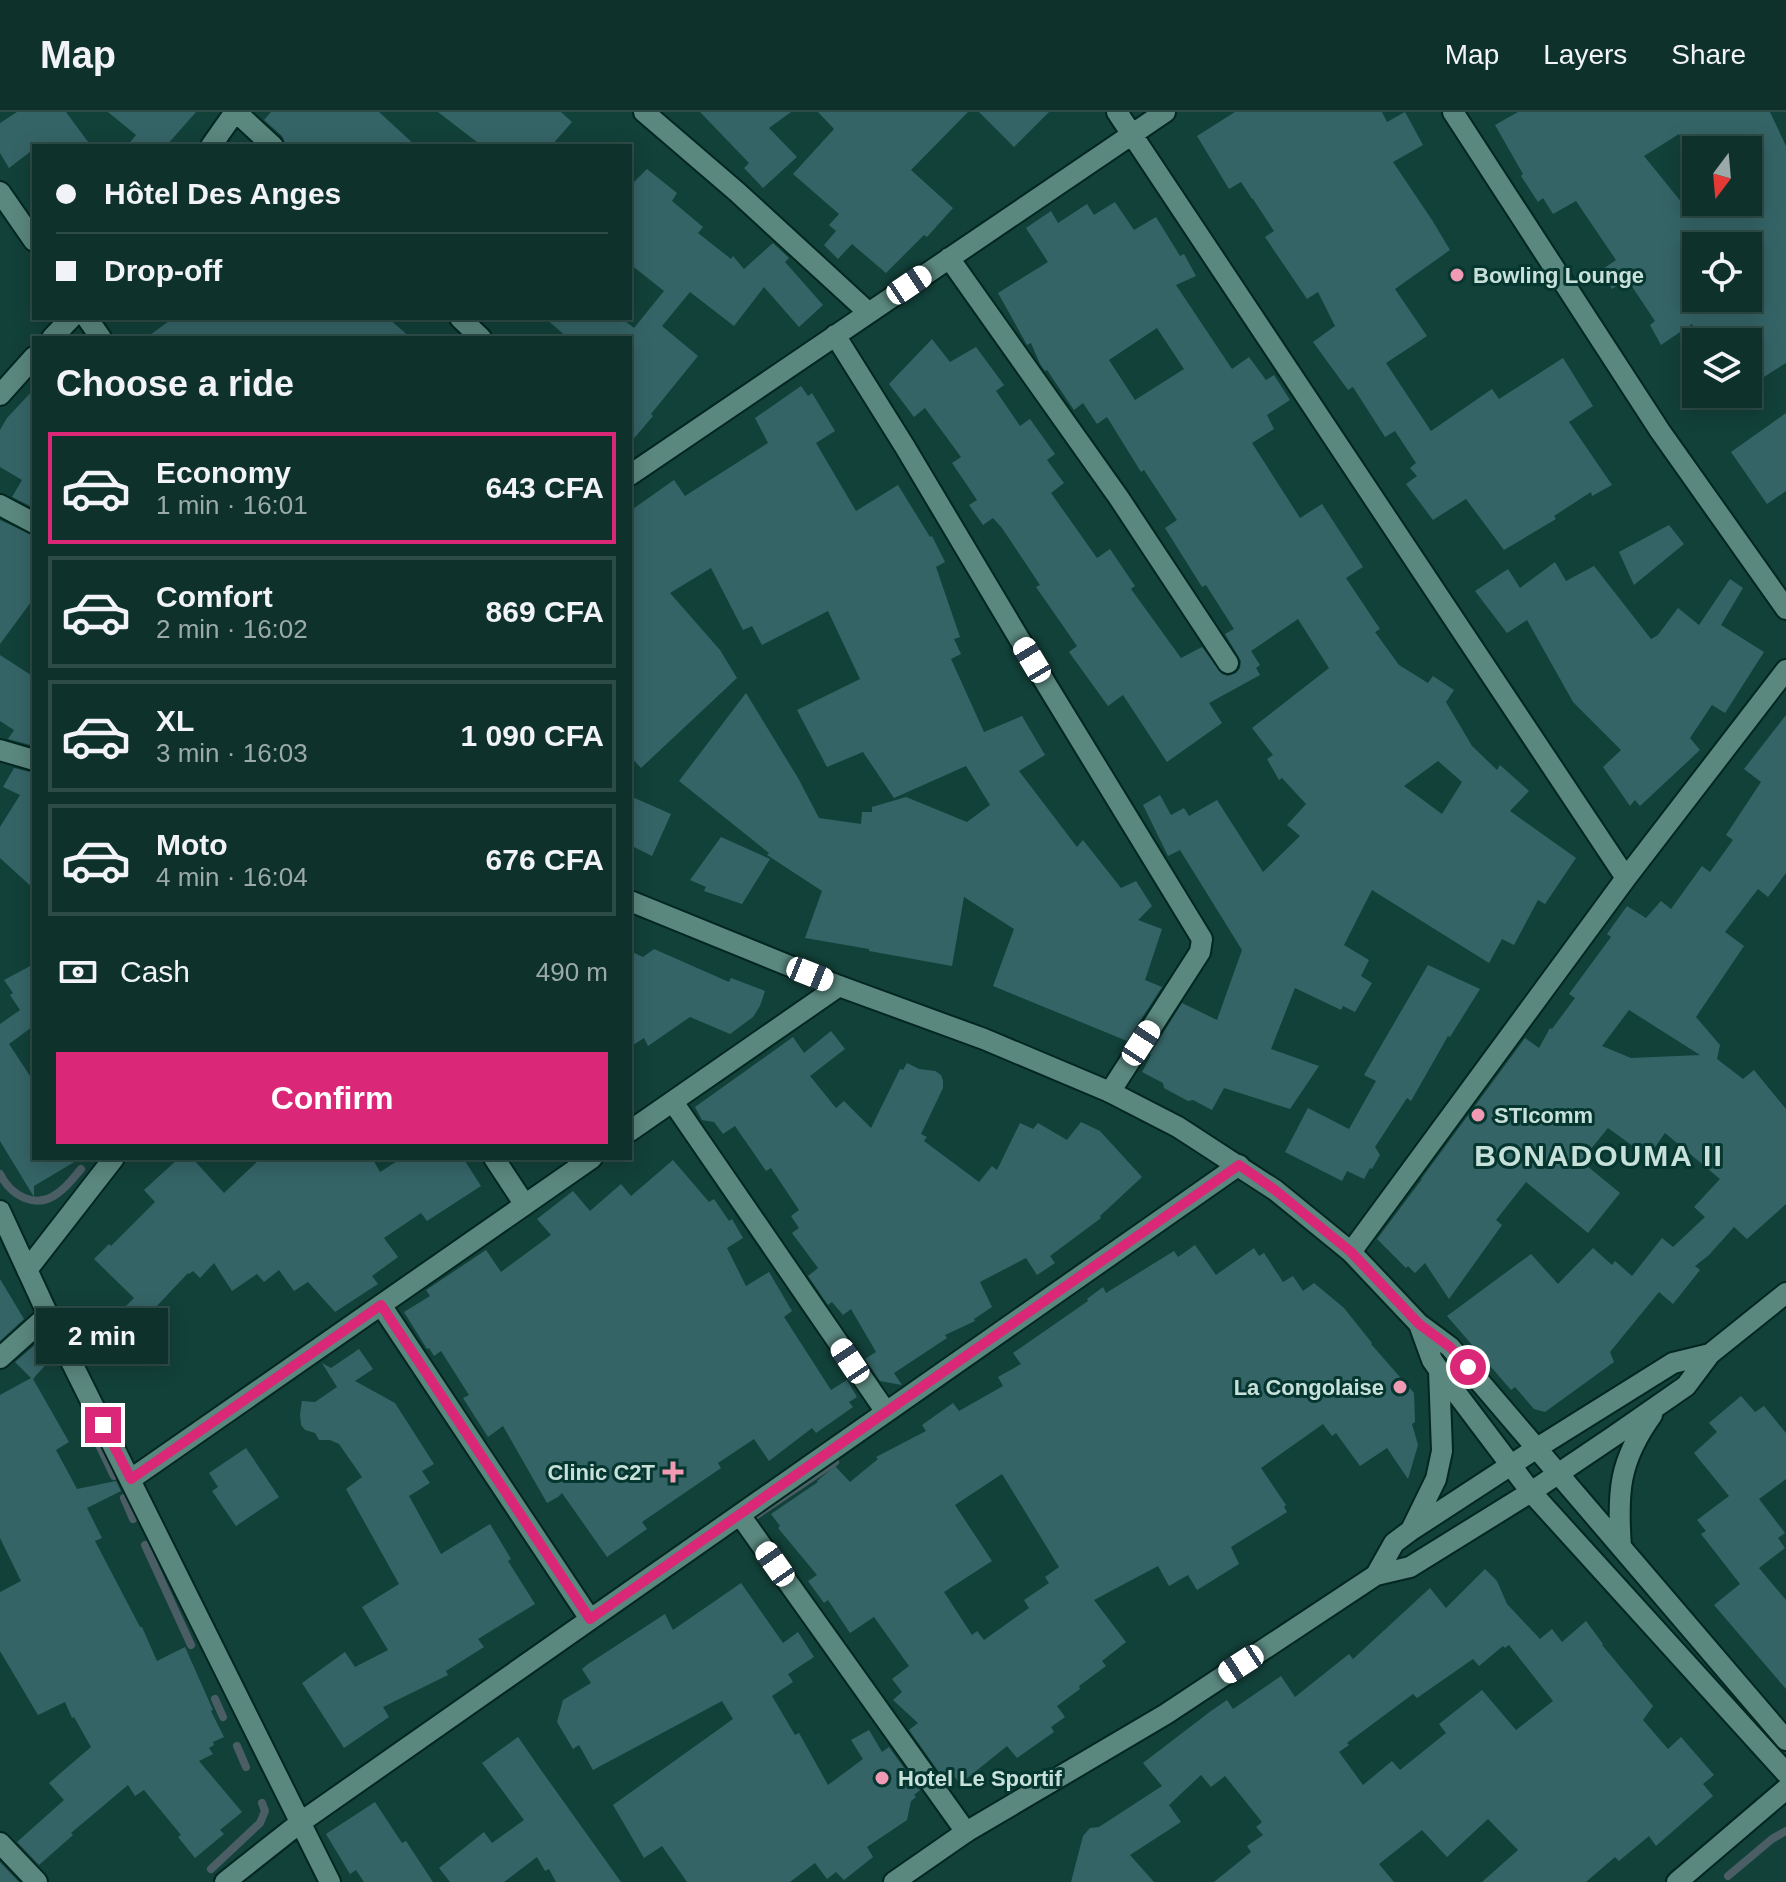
<!DOCTYPE html>
<meta charset="utf-8">
<style>
:root{--surface:#0e312b;--page:#1c3d37;--text:#f1f3f6;--muted:#9ba9a9;--line:#2e4c47;--accent:#db2777}
body{margin:0;font-family:Helvetica,sans-serif;background:var(--page);color:var(--text);height:100vh;display:flex;flex-direction:column;font-size:30px;white-space:nowrap}
*{box-sizing:border-box;margin:0}
p{font-size:26px;color:var(--muted)}
.icon{flex:none;width:44px;height:44px;fill:none;stroke:currentColor;stroke-width:2;stroke-linecap:round;stroke-linejoin:round}
.map{position:relative;flex:1;overflow:hidden}
.side{position:absolute;left:32px;top:224px;width:600px;height:824px;display:flex;flex-direction:column;background:var(--surface);border-radius:0px;box-shadow:0 4px 20px #0003,0 0 0 2px var(--line)}
.side>*{flex:none}
.guide{position:absolute;left:32px;top:32px;width:600px;height:176px;border-radius:0px;box-shadow:0 4px 20px #0003,0 0 0 2px var(--line);display:grid;align-content:center;height:176px;padding:0 24px;background:var(--surface)}
.needle{width:52px;rotate:196deg}
.controls{position:absolute;left:1682px;top:24px;display:grid;gap:16px}
.controls a{display:grid;place-items:center;width:80px;height:80px;border-radius:0px;background:var(--surface);box-shadow:0 4px 20px #0003,0 0 0 2px var(--line);font-size:40px}
.end{position:absolute;width:36px;height:36px;margin:-18px;border:10px solid #db2777;background:#fff;box-shadow:0 0 0 4px #fff}
.from{border-radius:50%}
.bubble{position:absolute;height:56px;border-radius:0px;background:var(--surface);box-shadow:0 4px 20px #0003,0 0 0 2px var(--line);font-size:26px;font-weight:600;line-height:56px;text-align:center}
.car{position:absolute;width:24px;height:48px;margin:-24px -12px;border-radius:10px;box-shadow:0 0 6px 2px #0007;background:linear-gradient(#fff 24%,#345 0 40%,#fff 0 76%,#345 0 86%,#fff 0)}
.guide b{display:flex;align-items:center;gap:28px;height:76px;font-size:30px}
.guide b+b{border-top:2px solid var(--line)}
.guide i{width:20px;height:20px;background:var(--text)}
ul{padding:0;list-style:none}
li{display:flex;align-items:center;gap:24px;height:112px;margin:0 16px 12px;padding:0 8px;border:4px solid var(--line);border-radius:0px}
li div{flex:1}
li b{display:block;font-size:30px}
li em{font-style:normal;font-weight:600}
li.active{border-color:var(--accent)}
li>.icon{width:72px;height:72px;stroke-width:1.5}
h2{padding:0 24px;font-size:36px;line-height:96px}
.pay{display:flex;align-items:center;gap:20px;height:88px;padding:0 24px;font-size:30px}
.pay p{margin-inline-start:auto}
.primary-button{display:flex;gap:16px;margin-top:auto;padding:16px 24px}
.primary-button a{flex:1;height:92px;border-radius:0px;background:var(--accent);color:#fff;font-size:32px;font-weight:600;line-height:92px;text-align:center}
header{display:flex;align-items:center;gap:48px;box-sizing:border-box;height:112px;padding:0 40px;background:var(--surface);border-bottom:2px solid var(--line)}
header strong{font-size:38px}
nav{display:flex;gap:44px;margin-inline-start:auto;font-size:28px}
.map>svg:first-child{display:block}
.lines{fill:none;stroke-linecap:round;stroke-linejoin:round}
.stream{stroke:#4b5e65;stroke-width:8}
.building{fill:#356467;fill-rule:evenodd}
.minor-casing{stroke:#022620;stroke-width:24}
.secondary-casing{stroke:#022620;stroke-width:24}
.minor{stroke:#5a877e;stroke-width:20}
.secondary{stroke:#5a877e;stroke-width:20}
.route{stroke:#db2777;stroke-width:10}
.poi-dot{fill:#f09ab4;stroke:#05362f;stroke-width:3}
.labels{text-anchor:middle;dominant-baseline:central;stroke-width:6;stroke-linejoin:round;paint-order:stroke}
.poi-label{font-size:22px;font-weight:bold;fill:#c8e0da;stroke:#05362f;text-anchor:start}
.district-label{font-size:30px;font-weight:bold;letter-spacing:2px;fill:#c8e0da;stroke:#05362f}
</style>
<header>
<strong>Map</strong>
<nav><a>Map</a><a>Layers</a><a>Share</a></nav>
</header>
<div class="map">
<svg width="1786" height="1770" viewBox="0 0 1786 1770">
<rect width="100%" height="100%" fill="#124139"/>
<g class="lines">
<!-- stream -->
<path class="stream" d="M0,1062C11,1084 36,1098 58,1081C67,1075 74,1065 81,1057
M48,1226L58,1248
M98,1331L114,1364
M124,1386L133,1407
M755,1404L835,1350
M145,1433L191,1533
M215,1587L223,1605
M237,1634L246,1655
M211,1757L260,1711L265,1699L262,1691
M1728,1764L1772,1727L1786,1719"/>
</g>
<!-- building -->
<path class="building" d="M17,0H66L91,34H34V37L9,56L0,41V11Z
M108,0H196L166,34H127L136,23Z
M271,0H379L416,34H286L282,24L264,8Z
M438,0H561L572,10L551,34H482Z
M700,0H791L769,16L797,45L763,76L744,56L749,51Z
M818,0H968L911,58L953,96L927,125L924,123L886,161L852,132L838,147L824,133L836,119L829,113L839,102L793,62L834,17Z
M979,0H1049L1014,35Z
M1235,0H1382L1387,10L1405,0L1423,33L1393,50L1432,108L1450,138L1395,177L1427,224L1386,251L1431,319L1492,277L1499,287L1563,246L1593,294L1569,310L1612,373L1592,384L1591,380L1554,404L1556,407L1504,438L1466,387L1433,408L1406,372L1417,364L1410,356L1416,351L1395,319L1385,325L1353,275L1348,278L1313,230L1335,214L1318,180L1307,187L1265,125L1274,119L1253,87H1252L1241,70L1229,77L1197,24Z
M1518,0H1770L1786,34V251L1748,275V230H1703L1692,212L1661,233L1650,213L1655,209L1627,167L1612,177L1600,159L1616,148L1576,89L1553,102L1543,86L1538,90L1521,64L1523,62L1495,13ZM1679,22L1691,44L1696,41V38H1748V90H1697L1687,97L1644,44ZM1696,134H1748V186H1696Z
M647,57L677,81L672,89L703,115L698,121L731,147L733,144L744,157L773,131L789,146L785,150L823,193L799,215L764,175L734,214L690,180L662,214L698,244L651,302L653,304L630,331V226H568L545,206H621L634,216L664,179L630,152V74Z
M1115,90L1134,118L1156,105L1180,144L1184,142L1196,164L1176,173L1232,257L1249,245L1266,268L1274,263L1290,288L1267,303L1274,317L1252,331L1300,406L1322,392L1363,455L1346,466L1380,517L1375,520L1399,553L1428,571L1433,564L1454,578L1446,590L1472,634L1497,658L1500,653L1529,679L1510,699L1576,746L1545,792L1538,788L1514,833L1502,827L1489,851L1372,778L1344,833L1369,848L1361,864L1372,871L1355,900L1343,894L1341,898L1295,876L1271,937L1319,954L1290,997L1224,976L1212,998L1193,988L1188,989L1164,976L1163,971L1142,960L1151,943L1150,942L1182,891L1217,908L1242,838L1180,738L1168,744L1143,693L1160,683L1171,703L1184,696L1189,704L1217,688L1263,760L1300,724L1287,713L1306,692L1282,666L1279,668L1267,647L1273,643L1252,616L1329,556L1298,507L1251,539L1260,553L1256,556L1260,563L1209,591L1222,611L1167,650L1123,583L1108,594L1069,540L1077,534L1036,475L1040,473L1002,416L993,406L983,413L969,393L977,388L952,351L961,345L925,296L914,305L889,272L932,227L950,250L976,235L1004,273L996,279L1020,314L1030,307L1055,342L1047,348L1064,371L1051,381L1097,446L1110,437L1135,474L1131,477L1181,546L1202,535L1222,562L1228,564L1236,561L1240,556L1241,549L1225,522L1234,517L1206,473L1202,475L1165,416L1177,408L1144,358L1141,360L1107,305L1097,312L1083,291L1074,298L1047,258L1045,259L1040,252L1031,231L1027,233L998,181L1048,150L1026,116L1051,99L1058,111L1087,92L1094,103ZM1157,216L1184,257L1135,288L1109,248ZM1438,649L1462,670L1442,702L1404,674Z
M173,206H388L411,226H146Z
M801,274L808,284L812,281L835,319L816,331L856,399L898,373L930,425L932,424L945,450L936,455L960,525L954,527L961,542L951,547L984,620L1022,604L1045,643L1019,659L1077,735L1083,728L1121,776L1136,769L1152,794L1138,808L1162,817L1145,868L1162,875L1127,929L993,874L1014,817L964,785L952,854L869,839V837L805,826L822,779L767,743L769,741L679,669L746,581L798,666L819,706L861,712L862,700H872V695L906,685L967,710L990,693L966,654L894,686L863,640L827,655L797,598L860,567L828,499L762,533L752,514L743,518L711,456L670,481L720,538L737,566L641,656L630,644V399L674,368L685,384L768,331L755,306Z
M34,277V396L12,385L22,368L0,355V318L7,306Z
M1786,301V379L1767,392L1731,340Z
M0,408L34,424V486L0,532Z
M1669,413L1684,432L1634,473L1619,440Z
M1555,450L1566,469L1594,454L1651,527L1658,523L1678,496L1699,513L1730,467L1743,476L1721,513L1764,540L1725,601L1712,593L1690,626L1700,638L1640,694L1635,688L1630,694L1603,655L1621,638L1573,590L1527,508L1507,521L1475,479L1508,457L1520,476Z
M0,543L34,565V634L8,627L14,618L0,609Z
M1786,603V761L1768,785L1758,777L1725,820L1744,834L1696,905L1720,933L1717,947L1743,967L1754,958L1786,997V1092L1747,1127L1734,1115L1709,1143L1695,1154L1700,1158L1673,1192L1659,1180L1610,1240L1614,1250L1545,1300L1534,1297L1515,1275L1511,1278L1447,1204L1531,1142L1558,1172L1593,1136L1612,1153L1615,1149L1632,1164L1662,1126L1673,1135L1705,1105L1694,1095L1720,1067L1665,1021L1648,1045L1608,1016L1581,1049L1620,1081L1588,1121L1526,1070L1496,1108L1502,1113L1449,1187L1425,1151L1415,1161L1408,1154L1406,1156L1377,1127L1422,1067H1421L1525,926L1539,936L1550,916L1552,917L1575,886L1569,882L1611,825L1607,822L1627,794L1646,806L1661,789L1671,797L1702,754L1710,760L1733,728L1726,723L1761,670L1744,657ZM1629,898L1700,943L1631,946L1602,934Z
M14,656L34,661V777L0,746V715L20,683L3,675Z
M630,684L671,702L652,744L630,733Z
M721,725L770,747L742,792L704,779L706,775L690,768Z
M654,837L729,870L731,866L765,879L760,894L753,905L730,922L690,905L648,934L644,926L630,935V839L643,845Z
M34,852V918L32,915L9,932L34,970V1046H81L34,1074V1085L0,1029V912L20,898L10,883L13,881L4,868Z
M1428,853L1480,877L1450,925L1448,924L1411,989L1407,986L1375,1035L1380,1043L1372,1057L1370,1056L1364,1067L1347,1059L1342,1069L1285,1040L1308,996L1349,1017L1376,969L1364,963Z
M831,919L845,937L810,964L836,996L844,989L871,1016L900,957L903,958L907,951L919,957L935,959L941,963L943,969V976L921,1022L927,1025L924,1029L979,1070L992,1054L997,1058L1020,1011L1033,1017L1038,1011L1067,1028L1081,1010L1100,1019L1142,1065L1100,1104L1101,1106L1050,1144L1055,1151L1037,1163L1026,1146L980,1170L992,1195L974,1207L975,1209L945,1223L947,1226L894,1261L902,1273L880,1269L865,1247L876,1240L851,1197L843,1203L832,1190L828,1193L808,1164L818,1156L792,1121L799,1116L791,1104L799,1098L771,1056L766,1059L735,1014L723,1022L714,1010L702,1008L695,995L793,925L804,941Z
M179,1046H192L224,1081L261,1046H372L380,1060L402,1046H463L481,1074L427,1109L421,1101L384,1126L398,1145L372,1164L378,1172L335,1200L308,1170L294,1179L279,1158L264,1170L257,1162L232,1179L214,1151L200,1166L193,1159L189,1162L188,1161L155,1196L159,1200L139,1220L119,1201L134,1186L94,1147L109,1132L111,1134L155,1090L144,1078Z
M673,1048L709,1090L714,1087L729,1109L732,1107L743,1126L727,1136L746,1174L769,1160L792,1199L784,1205L831,1278L847,1268L857,1285L849,1290L853,1295L816,1321L812,1316L769,1349L754,1327L718,1351L721,1356L642,1410L647,1417L607,1445L562,1381L558,1385L547,1391L503,1314L488,1325L463,1286L469,1283L441,1239L434,1244L429,1236L427,1237L404,1200L430,1184L426,1178L486,1138L501,1160L551,1123L537,1107L573,1079L590,1099L621,1072L631,1084Z
M1195,1133L1216,1163L1254,1136L1259,1144L1264,1141L1283,1170L1293,1164L1303,1179L1314,1171L1344,1196L1372,1231L1371,1232L1414,1281L1415,1310L1412,1312L1418,1333L1408,1367L1387,1336L1360,1354L1336,1321L1332,1324L1323,1312L1261,1356L1286,1393L1284,1395L1287,1400L1231,1435L1239,1452L1197,1478L1188,1463L1169,1474L1158,1454L1094,1488L1126,1530L1102,1549L1106,1554L1079,1574L1080,1577L1057,1594L1065,1605L1051,1615L1054,1620L1017,1646L1007,1634L960,1672L949,1658L941,1663L909,1618L918,1611L893,1588L902,1580L892,1567L909,1554L874,1505L850,1521L828,1488L824,1491L808,1469L817,1463L778,1416L780,1414L771,1402L818,1370L817,1369L835,1354L850,1370L878,1347L876,1345L926,1319L922,1313L953,1291L959,1299L1003,1274L998,1265L1021,1252L1013,1241L1088,1189L1087,1187L1103,1175L1106,1181L1174,1139L1178,1145ZM1002,1362L1059,1455L1045,1465L1049,1471L1024,1488L1029,1496L984,1528L977,1519L972,1523L944,1480L992,1449L955,1393Z
M0,1167L24,1207L0,1229Z
M37,1231L48,1250L33,1267L69,1330L56,1338L77,1377L116,1369L121,1379L87,1396L102,1426L95,1429L140,1515H142L157,1549L185,1535L213,1598L211,1599L224,1625L213,1630L214,1633L209,1636L213,1642L199,1649L242,1700L220,1718L224,1722L195,1746L178,1725L181,1723L144,1678L135,1684L128,1673L71,1721L73,1723L39,1753L17,1730L64,1688L49,1671L91,1635L74,1605L72,1606L65,1590L38,1603L0,1539V1480L21,1469L0,1426V1283L31,1266L15,1250Z
M359,1237L373,1257L355,1269L395,1291L434,1352L422,1359L430,1371L409,1384L441,1442L490,1412L511,1447L508,1449L535,1492L478,1527L484,1535L446,1559L448,1563L383,1595L389,1605L344,1636L302,1571L345,1540L355,1555L388,1538L362,1495L399,1472L346,1377L362,1365L339,1332L330,1328H319L315,1321L305,1318L301,1313L300,1302L302,1289L315,1290L337,1275L322,1251L331,1256Z
M1741,1284L1755,1300L1764,1294L1786,1321V1367L1759,1387L1785,1421L1778,1426L1785,1436L1759,1456L1786,1488V1577L1714,1493L1740,1472L1701,1422L1706,1419L1697,1408L1729,1384L1694,1341L1717,1320L1709,1311Z
M246,1336L279,1385L236,1414L212,1379L218,1375L209,1361Z
M1485,1457L1497,1469L1507,1492L1540,1527L1552,1517L1562,1530L1586,1509L1603,1532L1602,1533L1653,1594L1643,1608L1668,1637L1681,1625L1714,1663L1703,1672L1713,1684L1656,1734L1649,1724L1619,1749L1615,1745L1586,1770H1482L1518,1738L1488,1707L1447,1745L1422,1718L1379,1752L1394,1770H1214L1251,1740L1247,1734L1263,1723L1256,1715L1262,1710L1225,1664L1211,1675L1201,1663L1169,1693L1181,1710L1130,1743L1154,1770H1071L1083,1724L1090,1716L1099,1715L1162,1674L1143,1651L1211,1599L1227,1588L1233,1597L1281,1564L1295,1585L1349,1542L1353,1547L1430,1476L1446,1496ZM1509,1533L1553,1589L1516,1618L1482,1578L1439,1612L1446,1621L1400,1658L1392,1649L1363,1673L1339,1640L1349,1633L1347,1631L1413,1582L1417,1586L1473,1547L1479,1554L1503,1534L1505,1536Z
M741,1471L783,1531L798,1520L814,1545L788,1562L793,1570L772,1584L795,1623L799,1621L828,1673L863,1647L851,1628L869,1618L882,1640L889,1635L920,1678L914,1683L916,1685L911,1689L907,1708L867,1735L873,1745L844,1768L836,1760L827,1767L815,1751L790,1770H687L662,1734L644,1746L613,1693L733,1607L722,1589L593,1658L579,1633L573,1637L557,1610L563,1588L591,1571L582,1557L588,1552L665,1502L673,1518Z
M518,1625L541,1658L621,1770H556L549,1757L545,1759L537,1745L504,1770H450L439,1756L484,1720L492,1731L524,1708L482,1651Z
M375,1690L402,1731L406,1729L433,1770H364L356,1758L350,1762L326,1722Z
M0,1750L19,1770H0Z"/>
<g class="lines">
<!-- minor casing -->
<g class="minor-casing">
<path id="minor" d="M236,0L273,34
M644,0L736,79L869,201
M1117,0L1626,766
M1453,0L1660,319L1786,497
M211,34L235,0
M949,146L1119,386L1228,551
M460,206L481,226
M835,223L905,335L1048,575L1202,827L1200,840L1110,980
M52,226L71,206
M0,283L34,245
M630,363L1165,0
M0,393L34,411
M0,638L34,648
M673,990L886,1300
M630,1019L839,874
M494,1046L525,1093
M0,1099L48,1203L330,1770
M1351,1140L1626,766L1786,558
M27,1158L114,1046
M381,1193L590,1507
M0,1246L48,1203
M131,1367L592,1046
M740,1403L966,1720
M0,1731L37,1770
M225,1770L301,1710L1239,1053
M1677,1770L1786,1677"/>
</g>
<!-- secondary casing -->
<g class="secondary-casing">
<path id="secondary" d="M0,80L34,129
M87,206L101,226
M630,789L839,874L984,927L1110,980L1178,1015L1275,1078L1351,1140L1419,1212L1450,1235L1786,1628
M1419,1212L1432,1248L1439,1258L1531,1380L1786,1661
M1412,1416L1436,1367L1442,1339L1439,1258
M1621,1435C1617,1380 1619,1349 1652,1303
M1376,1463L1394,1431L1410,1419L1537,1336L1673,1251L1710,1242
M894,1770L966,1720L1166,1602L1376,1463L1410,1455L1531,1380L1614,1324L1686,1274L1710,1242L1786,1181"/>
</g>
<!-- minor -->
<use href="#minor" class="minor"/>
<!-- secondary -->
<use href="#secondary" class="secondary"/>
</g>
<g class="lines">
<!-- route -->
<path class="route" d="M103,1313L131,1367L381,1193L590,1507L1239,1053L1275,1078L1351,1140L1419,1212L1450,1235L1468,1255"/>
</g>
<!-- markers -->
<g class="poi-dot">
<circle cx="1457" cy="163" r="8"/>
<circle cx="1478" cy="1003" r="8"/>
<circle cx="1400" cy="1275" r="8"/>
<path d="M669 1348h8v8h8v8h-8v8h-8v-8h-8v-8h8z"/>
<circle cx="882" cy="1666" r="8"/>
</g>
<g class="labels">
<!-- poi labels -->
<g class="poi-label">
<text x="1473" y="163">Bowling Lounge</text>
<text x="1494" y="1003">STIcomm</text>
<text x="1384" y="1275" text-anchor="end">La Congolaise</text>
<text x="655" y="1360" text-anchor="end">Clinic C2T</text>
<text x="898" y="1666">Hotel Le Sportif</text>
</g>
<!-- district labels -->
<g class="district-label">
<text x="1599" y="1043">BONADOUMA II</text>
</g>
</g>
</svg>
<div class="controls">
<a><svg class="needle" viewBox="-14 -14 28 28"><path d="M0-13l5 13h-10z" fill="#e53935"/><path d="M0 13l5-13h-10z" fill="#9ba9a9"/></svg></a>
<a><svg class="icon" aria-label="locate" viewBox="0 0 24 24"><circle cx="12" cy="12" r="6"/><path d="M12 2v4M12 18v4M2 12h4M18 12h4"/></svg></a>
<a><svg class="icon" aria-label="layers" viewBox="0 0 24 24"><path d="M12 4l9 5-9 5-9-5zM3 14l9 5 9-5"/></svg></a>
</div>
<i class="end from" style="left:1468px;top:1255px"></i>
<i class="end" style="left:103px;top:1313px"></i>
<div class="bubble" style="left:36px;top:1196px;width:132px">2 min</div>
<i class="car" style="left:909px;top:173px;rotate:56deg"></i>
<i class="car" style="left:1032px;top:548px;rotate:329deg"></i>
<i class="car" style="left:810px;top:862px;rotate:112deg"></i>
<i class="car" style="left:1141px;top:931px;rotate:33deg"></i>
<i class="car" style="left:850px;top:1249px;rotate:326deg"></i>
<i class="car" style="left:775px;top:1452px;rotate:325deg"></i>
<i class="car" style="left:1241px;top:1552px;rotate:237deg"></i>
<div class="guide">
<b><i class="from"></i>Hôtel Des Anges</b>
<b><i></i>Drop-off</b>
</div>
<section class="side">
<h2>Choose a ride</h2>
<ul>
<li class="active"><svg class="icon" aria-label="car" viewBox="0 0 24 24"><path d="M5 17H2v-5l4-1 3-4h7l3 4 3 1v5h-3M9 17h6M6 11h13"/><circle cx="7" cy="17" r="2"/><circle cx="17" cy="17" r="2"/></svg><div><b>Economy</b><p>1 min · 16:01</p></div><em>643 CFA</em></li>
<li><svg class="icon" aria-label="car" viewBox="0 0 24 24"><path d="M5 17H2v-5l4-1 3-4h7l3 4 3 1v5h-3M9 17h6M6 11h13"/><circle cx="7" cy="17" r="2"/><circle cx="17" cy="17" r="2"/></svg><div><b>Comfort</b><p>2 min · 16:02</p></div><em>869 CFA</em></li>
<li><svg class="icon" aria-label="car" viewBox="0 0 24 24"><path d="M5 17H2v-5l4-1 3-4h7l3 4 3 1v5h-3M9 17h6M6 11h13"/><circle cx="7" cy="17" r="2"/><circle cx="17" cy="17" r="2"/></svg><div><b>XL</b><p>3 min · 16:03</p></div><em>1 090 CFA</em></li>
<li><svg class="icon" aria-label="car" viewBox="0 0 24 24"><path d="M5 17H2v-5l4-1 3-4h7l3 4 3 1v5h-3M9 17h6M6 11h13"/><circle cx="7" cy="17" r="2"/><circle cx="17" cy="17" r="2"/></svg><div><b>Moto</b><p>4 min · 16:04</p></div><em>676 CFA</em></li>
</ul>
<div class="pay"><svg class="icon" aria-label="cash" viewBox="0 0 24 24"><path d="M3 7h18v10H3z"/><circle cx="12" cy="12" r="2"/></svg>Cash<p>490 m</p></div>
<div class="primary-button"><a>Confirm</a></div>
</section>
</div>
